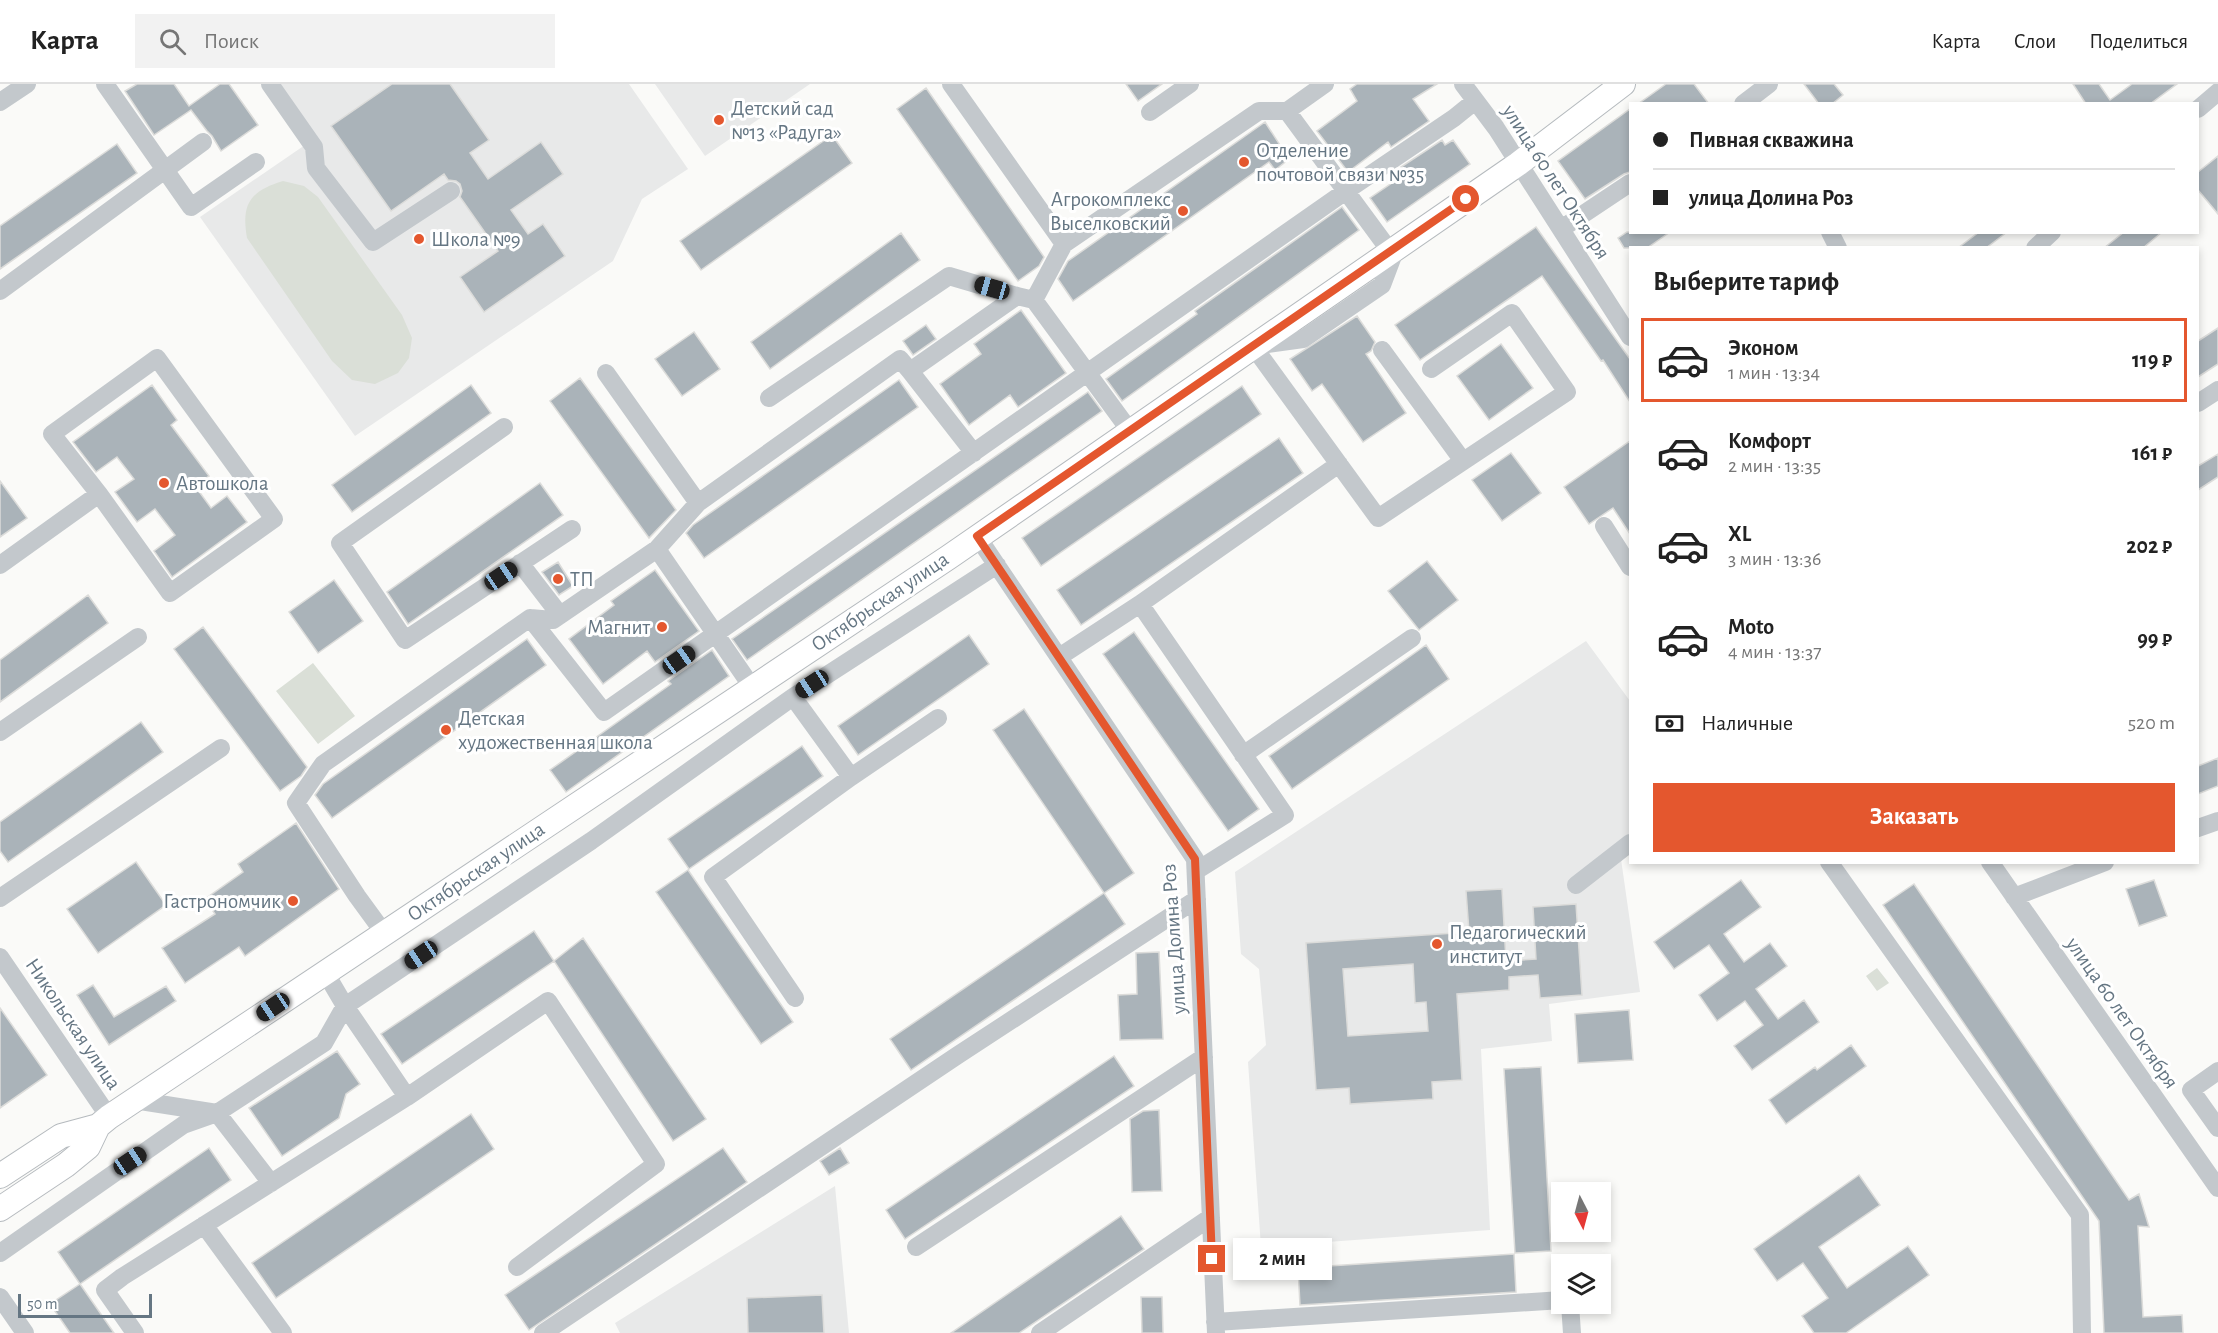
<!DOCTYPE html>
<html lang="ru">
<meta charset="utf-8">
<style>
:root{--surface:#fff;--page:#f2f2f2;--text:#222;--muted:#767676;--line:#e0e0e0;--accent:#e4572e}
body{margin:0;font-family:"Alegreya Sans",sans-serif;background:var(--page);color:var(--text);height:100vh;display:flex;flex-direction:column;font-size:22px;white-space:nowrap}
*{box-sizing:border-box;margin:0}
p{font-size:20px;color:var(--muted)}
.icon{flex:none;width:33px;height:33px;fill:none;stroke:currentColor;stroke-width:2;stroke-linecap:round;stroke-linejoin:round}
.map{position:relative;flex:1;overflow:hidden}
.sheet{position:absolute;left:1629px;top:162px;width:570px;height:618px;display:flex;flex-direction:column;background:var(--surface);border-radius:0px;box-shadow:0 3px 9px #0003}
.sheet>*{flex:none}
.hud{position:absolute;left:1629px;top:18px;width:570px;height:132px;border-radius:0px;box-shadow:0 3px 9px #0003;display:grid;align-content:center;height:132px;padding:0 24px;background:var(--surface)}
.needle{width:39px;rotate:174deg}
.tools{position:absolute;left:1551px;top:1098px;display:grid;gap:12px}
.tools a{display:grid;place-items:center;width:60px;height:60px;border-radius:0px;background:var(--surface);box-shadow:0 3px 9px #0003;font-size:30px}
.scale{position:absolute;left:18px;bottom:15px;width:134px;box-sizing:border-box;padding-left:6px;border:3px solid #657683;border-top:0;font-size:16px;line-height:21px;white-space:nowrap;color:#657683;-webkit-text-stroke:4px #fff;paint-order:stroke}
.end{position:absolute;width:27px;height:27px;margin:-14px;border:8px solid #e4572e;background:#fff;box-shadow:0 0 0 3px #fff}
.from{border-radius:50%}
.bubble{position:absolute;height:42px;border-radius:0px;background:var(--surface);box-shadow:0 3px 9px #0003;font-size:20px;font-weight:700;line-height:42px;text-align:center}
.car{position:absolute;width:18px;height:36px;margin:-18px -9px;border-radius:8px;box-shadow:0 0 4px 2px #0007;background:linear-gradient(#222 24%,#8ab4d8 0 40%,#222 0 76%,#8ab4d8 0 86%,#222 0)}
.hud b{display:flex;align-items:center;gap:21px;height:57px;font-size:22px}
.hud b+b{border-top:2px solid var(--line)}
.hud i{width:15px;height:15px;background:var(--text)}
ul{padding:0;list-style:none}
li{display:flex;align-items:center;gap:18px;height:84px;margin:0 12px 9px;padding:0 12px;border:3px solid transparent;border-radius:0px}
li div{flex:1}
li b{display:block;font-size:22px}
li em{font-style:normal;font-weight:700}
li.current{border-color:var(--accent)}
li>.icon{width:54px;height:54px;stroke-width:1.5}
h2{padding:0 24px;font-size:27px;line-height:72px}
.pay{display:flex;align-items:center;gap:15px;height:66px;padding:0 24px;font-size:22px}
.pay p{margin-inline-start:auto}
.action{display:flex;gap:12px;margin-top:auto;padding:12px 24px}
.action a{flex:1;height:69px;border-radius:0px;background:var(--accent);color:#fff;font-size:24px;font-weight:700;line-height:69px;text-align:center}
header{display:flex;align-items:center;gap:36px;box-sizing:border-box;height:84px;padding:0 30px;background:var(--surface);border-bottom:2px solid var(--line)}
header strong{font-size:28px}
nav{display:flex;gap:33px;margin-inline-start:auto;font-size:21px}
.search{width:420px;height:54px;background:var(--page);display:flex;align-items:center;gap:15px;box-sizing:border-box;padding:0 21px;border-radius:0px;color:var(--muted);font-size:22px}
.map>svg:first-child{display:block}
.built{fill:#e8e9e9}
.green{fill:#dadfd7}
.building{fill:#aab3b9;stroke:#dcdcda;stroke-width:1.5;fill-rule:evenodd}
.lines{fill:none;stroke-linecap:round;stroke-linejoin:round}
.major-casing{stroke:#b5babe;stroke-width:26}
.minor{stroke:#c3c8cc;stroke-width:18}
.major{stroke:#fff;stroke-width:24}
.route{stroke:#e4572e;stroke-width:8}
.poi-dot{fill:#e4572e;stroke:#fff;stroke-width:2}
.labels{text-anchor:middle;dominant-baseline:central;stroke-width:6;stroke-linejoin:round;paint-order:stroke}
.poi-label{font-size:21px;fill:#657683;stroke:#fff;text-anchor:start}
.street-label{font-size:21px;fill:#657683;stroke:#fff}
</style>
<header>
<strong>Карта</strong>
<div class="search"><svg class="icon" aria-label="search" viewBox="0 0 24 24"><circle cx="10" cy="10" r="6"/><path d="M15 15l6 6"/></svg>Поиск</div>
<nav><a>Карта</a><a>Слои</a><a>Поделиться</a></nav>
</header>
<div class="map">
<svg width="2218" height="1249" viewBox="0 0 2218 1249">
<rect width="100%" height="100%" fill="#fafaf8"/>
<!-- built -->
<path class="built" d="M263,0H629L688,85L642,115L613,177L355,352L200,133L305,61Z
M655,0H810L705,72Z
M1586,557L1630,617V767L1621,775L1640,908L1549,920L1552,957L1481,965L1490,1146L1261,1163L1248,978L1266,961L1259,885L1241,870L1235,788Z
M835,1102L849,1249H620L615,1239Z"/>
<!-- green -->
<path class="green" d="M283,97L304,102L318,113L402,231L412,254L409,274L398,289L375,300L352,296L332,277L247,154C241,120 250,107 283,97Z
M313,579L355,632L318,660L276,607Z
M1877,884L1889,899L1877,907L1866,892Z"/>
<!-- building -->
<path class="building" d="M137,0H174L189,22L220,0H229L258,41L221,67L212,52L207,47L191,26L154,51L125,7Z
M392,0H450L489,56L470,69L488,95L541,58L563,90L511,126L528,150L543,140L565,172L484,228L460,193L498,167L460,113L462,107L460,100L456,97L448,96L444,90L391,127L331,42Z
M1126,0H1162L1138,17Z
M1357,0H1437L1413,15L1429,37L1391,63L1388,58L1348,88L1317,47L1357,17L1350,5Z
M1666,0H1694L1709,20H1638Z
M1804,0H1834L1843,11L1832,20H1819Z
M2073,0H2099L2110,16L2132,0H2177L2150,20H2086Z
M926,4L1044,173L1039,182L1018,197L897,25Z
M1630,25V88L1624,90L1585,115L1558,77Z
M1265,38L1289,75L1275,86L1269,78L1073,217L1058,195L1068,177Z
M832,51L852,79L701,186L680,157Z
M1442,56L1445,61L1453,56L1470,80L1387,138L1370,114L1405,90L1401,83Z
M117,60L137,89L0,185V142Z
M2218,72V130L2198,106V88Z
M1342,123L1359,146L1122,317L1106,295L1197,230L1195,227Z
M1536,143L1630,275V318L1603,276L1601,277L1542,192L1420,276L1395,241Z
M1627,148H1670L1647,164H1624L1618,154Z
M1979,148H2007L1986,164H1958Z
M2124,148H2162L2143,164H2104Z
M901,149L920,176L770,285L751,258Z
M1021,226L1066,289L1018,323L1010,311L969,341L940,300L981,270L974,260Z
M1357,232L1375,258L1371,267L1366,270L1406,329L1363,358L1322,300L1312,307L1290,275Z
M926,241L936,255L913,271L903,257Z
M2218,244V280L2198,293V257Z
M694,248L720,285L682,312L655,275Z
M1501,260L1533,304L1489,336L1457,292Z
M580,294L676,426L649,454L550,317Z
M899,296L918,323L704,474L686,449L693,441Z
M152,301L177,336L171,341L209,392L195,402L211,424L227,412L247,438L172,493L154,467L175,451L155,425L137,438L115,408L134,395L117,373L96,388L73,358Z
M471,301L491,329L352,428L332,401Z
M1242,302L1261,330L1041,482L1022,454Z
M1088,308L1102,327L747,576L732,555Z
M1279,354L1303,389L1081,541L1057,506Z
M1630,357V450L1613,424L1589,440L1564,403Z
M1511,369L1541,409L1502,437L1472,396Z
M2218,370V393L2198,406V382Z
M0,397L27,434L0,453Z
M540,399L563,431L408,540L387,508Z
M1427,477L1458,516L1419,546L1388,507Z
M558,478L573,502L559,511L542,488Z
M655,486L699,547L655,578L647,567L603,600L569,555L614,521L611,517Z
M334,496L363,537L318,569L289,528Z
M88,511L108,539L0,618V576Z
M203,543L307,683L301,692L280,707L174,565Z
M1134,548L1259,725L1228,747L1103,570Z
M969,551L989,580L858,671L838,642Z
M527,555L546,581L332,734L315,711L323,700Z
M1426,561L1449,595L1292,705L1269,672Z
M712,566L729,592L566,708L550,686L671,600L668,597Z
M1024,625L1134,789L1104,809L993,646Z
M141,638L163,668L8,778L0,767V738Z
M802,662L823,692L689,785L668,755Z
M2218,674V702L2198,710V682Z
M296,739L339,805L245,872L239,863L185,899L162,864L215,830L205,815L243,788L238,780Z
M136,778L166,821L98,869L67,825Z
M688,786L793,938L761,960L656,808Z
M1741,796L1761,823L1724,850L1744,878L1770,859L1787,882L1756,905L1778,935L1804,916L1819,938L1752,986L1734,962L1763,941L1745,917L1717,937L1699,911L1729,889L1709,861L1674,885L1654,858Z
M2154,796L2167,832L2139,842L2126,805Z
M1914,800L2129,1116L2139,1110L2149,1143L2138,1142L2143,1233L2182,1231L2183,1249H2104L2099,1137L1883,821Z
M1502,805L1506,877L1536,875L1533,823L1576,820L1582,911L1540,914L1538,891L1509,893V906L1457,910L1462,996L1432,998L1433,1015L1350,1020L1349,1004L1316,1006L1306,859L1469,848L1466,807ZM1413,880L1415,919L1426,918L1428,947L1348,952L1343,885Z
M1104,809L1125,840L911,986L890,955Z
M534,847L554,877L402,980L381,950Z
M583,854L706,1035L673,1057L554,877Z
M1159,868L1163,955L1120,956L1118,911L1137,910L1136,869Z
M93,901L114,933L166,902L176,917L109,961L77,911Z
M0,924L47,991L0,1024Z
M1629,926L1633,976L1578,979L1575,930Z
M1851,961L1866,982L1786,1040L1769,1016L1815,983L1817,986Z
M337,967L360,1000L346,1010L339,1034L282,1072L249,1024Z
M1114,972L1134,1002L905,1155L886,1126Z
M1541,983L1551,1167L1515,1169L1504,985Z
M1159,1026L1162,1107L1132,1108L1130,1035L1143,1027Z
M471,1030L494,1065L276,1214L252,1179Z
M209,1064L231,1096L80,1200L58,1168Z
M723,1064L747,1098L529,1246L505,1211Z
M840,1064L849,1079L829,1091L820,1077Z
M1859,1091L1880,1121L1819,1163L1847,1204L1908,1162L1929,1191L1846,1249H1814L1802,1232L1828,1214L1803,1179L1777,1197L1754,1165Z
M1121,1132L1144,1165L1019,1249H951Z
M1514,1170L1516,1208L1300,1221L1298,1184Z
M80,1200L114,1249H70L50,1220Z
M822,1211L824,1249H748L747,1214Z
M1141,1213H1162L1163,1249H1142Z"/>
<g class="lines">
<!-- major casing -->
<g class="major-casing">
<path id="major" d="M0,1092L61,1052L98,1042
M0,1125L66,1081L88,1063L98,1042L109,1033L949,473L1518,80L1623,0"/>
</g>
<!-- minor -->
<path class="minor" d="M105,0L191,123L256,78
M270,0L314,63L316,84L373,158L451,107
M951,0L1064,160L1259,27H1287
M1325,0L1287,27L1390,167
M1463,0L1496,44L1630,253
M0,18L27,0
M1743,20L1769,0
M2198,25L2218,8
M1150,28L1190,0
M1561,145L1630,99
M1830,148L1838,164
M1396,164L1382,201L1303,255L1253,262L1378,434L1567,308L1512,229L1431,285
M2035,164L2052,148
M0,207L203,58
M1034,216L1064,160
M1382,266L1463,377
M157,274L274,435L170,509L99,410L52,350Z
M910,287L974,369
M606,289L698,419
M769,314L949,192L1017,212
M2198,319L2218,306
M504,343L340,459L405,556L572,445
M1604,442L1630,483
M977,452L1195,775L1216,1249
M657,465L698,419L900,275L910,287L1017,212L1034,216L1130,347
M520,479L560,531
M0,481L99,410
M1140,520L1285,731L1196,787
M530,534L604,628L1346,107L1454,34L1475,17
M1059,573L1140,520L1339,380
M793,613L851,693L938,634
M0,648L138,553
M1243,671L1412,554
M2198,744L2218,737
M1829,778L2080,1131L2082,1249
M1990,778L2218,1104
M1576,801L1630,759
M2014,813L2105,778
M0,814L221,664
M384,849L357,812L296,719L323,680L530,534L553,536L657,465L752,603
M0,873L109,1033
M325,888L345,922L407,1013
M795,914L713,793L851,693
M2218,987L2191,1006L2218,1044
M134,1016L217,1029L271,1099
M204,1141L283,1249
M916,1163L1204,973
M0,1169L183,1041L217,1029L324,959L345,922L591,757L793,613L997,481
M0,1213L25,1249
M1570,1220L1572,1249
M1215,1238L1562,1216
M135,1249L105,1206L122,1193L407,1013L548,917L656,1080L517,1183
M543,1249L958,971L1197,815
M1040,1249L1211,1133"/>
<!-- major -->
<use href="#major" class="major"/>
</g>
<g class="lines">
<!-- route -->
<path class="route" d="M1212,1175L1195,775L977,452L1466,115"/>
</g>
<!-- markers -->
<g class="poi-dot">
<circle cx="719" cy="36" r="6"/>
<circle cx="1244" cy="78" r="6"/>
<circle cx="1183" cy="127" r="6"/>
<circle cx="419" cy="155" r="6"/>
<circle cx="164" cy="399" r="6"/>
<circle cx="558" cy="495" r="6"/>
<circle cx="662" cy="543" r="6"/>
<circle cx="446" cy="646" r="6"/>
<circle cx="293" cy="817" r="6"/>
<circle cx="1437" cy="860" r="6"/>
</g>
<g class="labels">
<!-- poi labels -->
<g class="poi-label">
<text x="731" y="24">Детский сад<tspan x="731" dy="24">№13 «Радуга»</tspan></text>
<text x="1256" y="66">Отделение<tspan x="1256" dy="24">почтовой связи №35</tspan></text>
<text x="1171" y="115" text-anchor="end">Агрокомплекс<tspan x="1171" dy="24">Выселковский</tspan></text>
<text x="431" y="155">Школа №9</text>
<text x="176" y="399">Автошкола</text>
<text x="570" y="495">ТП</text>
<text x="650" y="543" text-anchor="end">Магнит</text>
<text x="458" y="634">Детская<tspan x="458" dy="24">художественная школа</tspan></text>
<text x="281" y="817" text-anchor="end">Гастрономчик</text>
<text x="1449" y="848">Педагогический<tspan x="1449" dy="24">институт</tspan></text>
</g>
<!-- street labels -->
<g class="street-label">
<text transform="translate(1556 98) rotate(57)">улица 60 лет Октября</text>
<text transform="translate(880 518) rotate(-34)">Октябрьская улица</text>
<text transform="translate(476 788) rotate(-34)">Октябрьская улица</text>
<text transform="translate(1174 855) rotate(-94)">улица Долина Роз</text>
<text transform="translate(2122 929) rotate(55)">улица 60 лет Октября</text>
<text transform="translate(73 940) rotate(56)">Никольская улица</text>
</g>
</g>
</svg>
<div class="tools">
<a><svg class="needle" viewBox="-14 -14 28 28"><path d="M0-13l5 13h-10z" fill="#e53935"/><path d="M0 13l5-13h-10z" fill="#767676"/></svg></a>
<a><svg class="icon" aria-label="layers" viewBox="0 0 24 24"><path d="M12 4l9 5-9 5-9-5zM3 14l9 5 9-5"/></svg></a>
</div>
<div class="scale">50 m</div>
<i class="end from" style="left:1466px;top:115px"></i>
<i class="end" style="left:1212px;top:1175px"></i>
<div class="bubble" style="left:1233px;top:1154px;width:99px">2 мин</div>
<i class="car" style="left:992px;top:204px;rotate:286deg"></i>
<i class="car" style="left:501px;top:492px;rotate:56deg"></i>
<i class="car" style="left:679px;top:576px;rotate:55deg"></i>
<i class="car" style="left:812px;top:600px;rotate:237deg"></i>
<i class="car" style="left:421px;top:871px;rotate:236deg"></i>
<i class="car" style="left:273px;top:923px;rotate:236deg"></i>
<i class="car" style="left:130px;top:1077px;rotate:56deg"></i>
<div class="hud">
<b><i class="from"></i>Пивная скважина</b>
<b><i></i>улица Долина Роз</b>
</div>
<section class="sheet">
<h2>Выберите тариф</h2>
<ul>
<li class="current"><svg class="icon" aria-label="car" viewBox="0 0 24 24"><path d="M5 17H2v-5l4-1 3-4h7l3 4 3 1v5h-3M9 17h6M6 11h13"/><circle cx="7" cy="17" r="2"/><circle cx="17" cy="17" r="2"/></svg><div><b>Эконом</b><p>1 мин · 13:34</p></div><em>119 ₽</em></li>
<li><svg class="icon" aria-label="car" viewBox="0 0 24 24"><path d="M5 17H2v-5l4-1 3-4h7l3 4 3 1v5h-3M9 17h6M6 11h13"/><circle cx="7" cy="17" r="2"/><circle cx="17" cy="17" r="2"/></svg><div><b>Комфорт</b><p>2 мин · 13:35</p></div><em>161 ₽</em></li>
<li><svg class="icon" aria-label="car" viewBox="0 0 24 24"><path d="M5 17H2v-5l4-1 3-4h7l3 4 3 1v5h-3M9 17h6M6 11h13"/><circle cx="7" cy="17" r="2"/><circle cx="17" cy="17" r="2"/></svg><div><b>XL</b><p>3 мин · 13:36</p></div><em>202 ₽</em></li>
<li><svg class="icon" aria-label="car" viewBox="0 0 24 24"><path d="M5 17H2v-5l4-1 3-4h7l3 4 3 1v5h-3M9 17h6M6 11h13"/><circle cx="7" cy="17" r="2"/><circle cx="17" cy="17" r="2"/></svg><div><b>Moto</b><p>4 мин · 13:37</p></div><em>99 ₽</em></li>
</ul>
<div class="pay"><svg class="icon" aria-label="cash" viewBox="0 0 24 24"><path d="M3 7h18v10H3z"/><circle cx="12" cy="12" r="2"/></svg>Наличные<p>520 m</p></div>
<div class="action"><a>Заказать</a></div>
</section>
</div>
